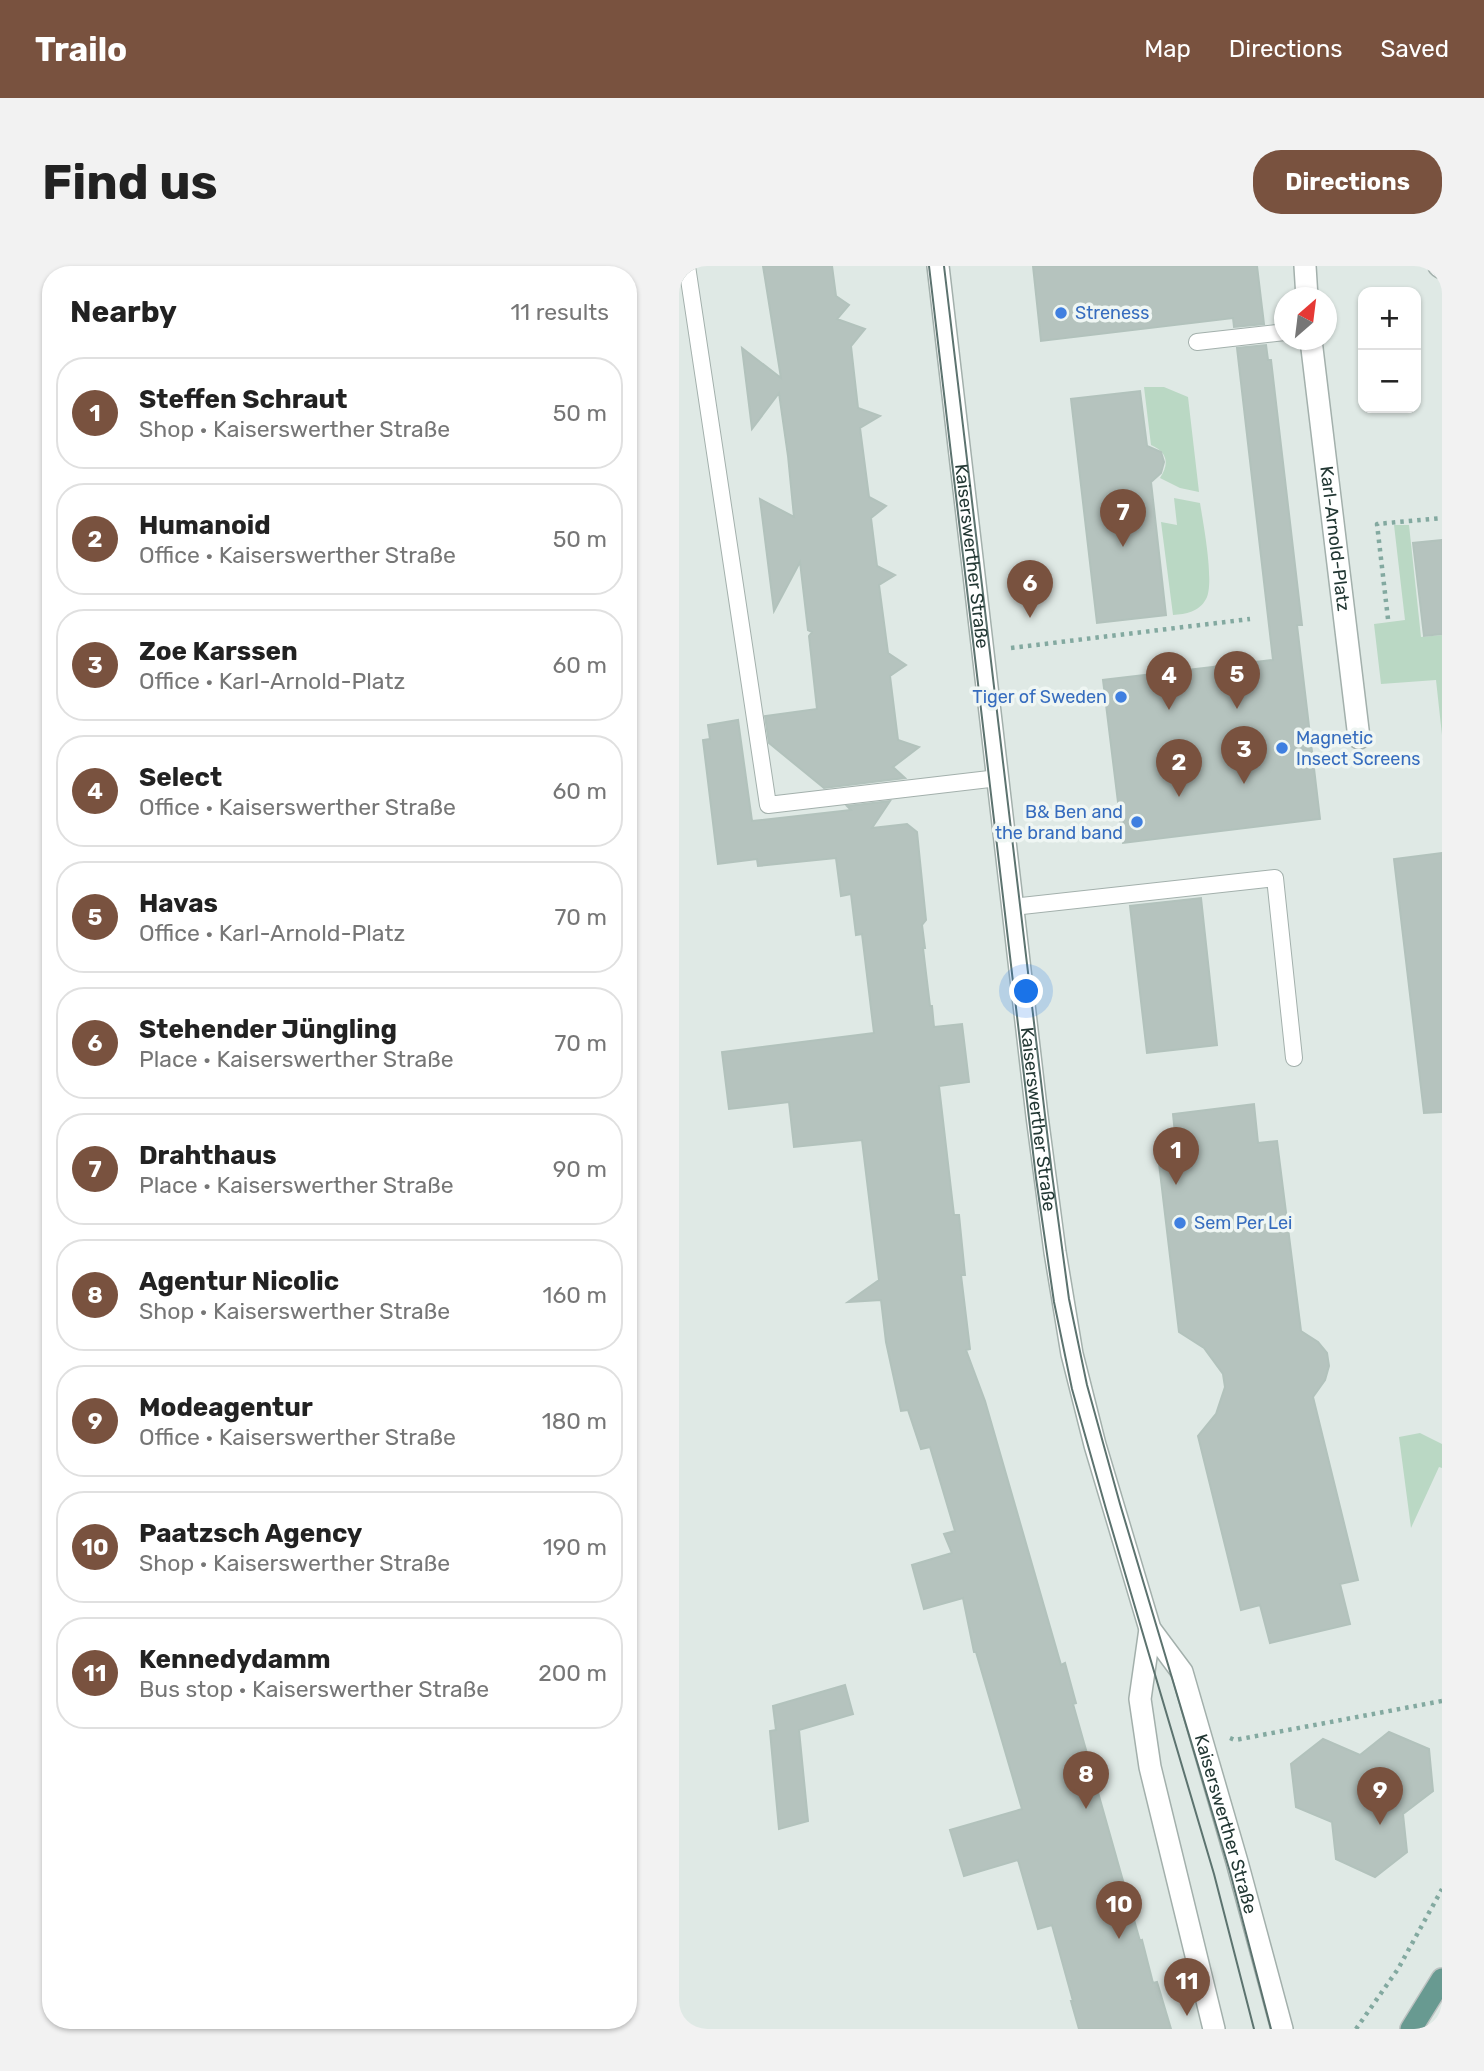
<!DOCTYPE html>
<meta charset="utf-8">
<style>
:root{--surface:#fff;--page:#f2f2f2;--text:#222;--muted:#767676;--line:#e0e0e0;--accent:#79523f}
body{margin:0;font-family:Rubik,sans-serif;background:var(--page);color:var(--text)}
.controls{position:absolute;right:21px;top:21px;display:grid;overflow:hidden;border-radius:14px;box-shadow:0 2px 5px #0004}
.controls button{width:63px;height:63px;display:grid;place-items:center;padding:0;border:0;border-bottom:2px solid var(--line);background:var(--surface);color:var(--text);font:35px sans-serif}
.compass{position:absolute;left:595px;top:21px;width:63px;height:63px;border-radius:50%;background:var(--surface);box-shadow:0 2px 5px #0004;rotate:28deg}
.you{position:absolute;left:348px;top:726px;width:24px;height:24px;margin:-18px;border:5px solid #fff;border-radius:50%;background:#1a73e8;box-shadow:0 0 0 10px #1a73e833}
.badge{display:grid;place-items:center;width:46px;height:46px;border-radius:50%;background:var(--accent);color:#fff;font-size:23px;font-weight:700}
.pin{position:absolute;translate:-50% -58px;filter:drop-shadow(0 2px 4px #0008)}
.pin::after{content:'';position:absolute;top:37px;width:24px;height:21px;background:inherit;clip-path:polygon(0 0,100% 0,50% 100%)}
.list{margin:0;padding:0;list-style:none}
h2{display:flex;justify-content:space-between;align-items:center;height:91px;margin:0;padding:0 28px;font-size:30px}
h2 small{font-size:23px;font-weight:400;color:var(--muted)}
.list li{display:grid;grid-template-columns:46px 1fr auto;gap:21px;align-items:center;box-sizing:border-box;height:112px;margin:0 14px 14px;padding:0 14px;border:2px solid var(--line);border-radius:28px}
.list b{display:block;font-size:26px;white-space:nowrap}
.list p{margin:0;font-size:23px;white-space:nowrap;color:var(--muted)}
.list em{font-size:23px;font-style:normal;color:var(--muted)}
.map{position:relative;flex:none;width:763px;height:1763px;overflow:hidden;border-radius:28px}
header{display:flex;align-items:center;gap:42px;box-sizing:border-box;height:98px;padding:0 35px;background:var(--accent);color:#fff}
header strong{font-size:33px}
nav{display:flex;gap:38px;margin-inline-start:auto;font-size:24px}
.intro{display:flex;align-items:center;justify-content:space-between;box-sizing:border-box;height:168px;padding:0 42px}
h1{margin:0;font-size:49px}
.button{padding:18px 32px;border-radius:28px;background:var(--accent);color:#fff;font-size:24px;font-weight:700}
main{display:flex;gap:42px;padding:0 42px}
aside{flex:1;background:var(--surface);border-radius:28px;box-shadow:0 2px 5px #0004}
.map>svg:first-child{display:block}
.green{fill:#bad8c4}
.building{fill:#b5c3be;stroke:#b2c2bc;stroke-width:2}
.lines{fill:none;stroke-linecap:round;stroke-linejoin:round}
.service-casing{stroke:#a3b0ac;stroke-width:18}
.minor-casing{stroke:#a3b0ac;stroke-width:24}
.tertiary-casing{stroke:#a3b0ac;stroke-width:24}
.primary-casing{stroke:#bdc3c2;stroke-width:24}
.path{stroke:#83a9a0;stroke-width:4.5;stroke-dasharray:3.5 5;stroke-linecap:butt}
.service{stroke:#fff;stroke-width:16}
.minor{stroke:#fff;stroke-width:21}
.tertiary{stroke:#fff;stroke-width:21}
.primary{stroke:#689a91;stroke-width:21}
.tram{stroke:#5c736f;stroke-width:2}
.shop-dot{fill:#3f7fe0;stroke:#eff6f3;stroke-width:2.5}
.labels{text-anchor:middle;stroke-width:7;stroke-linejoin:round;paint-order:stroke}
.shop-label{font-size:18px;fill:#366cbe;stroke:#eff6f3;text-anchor:start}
.street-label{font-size:18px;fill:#223733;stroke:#eff6f3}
</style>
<header>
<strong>Trailo</strong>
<nav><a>Map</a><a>Directions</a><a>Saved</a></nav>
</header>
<div class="intro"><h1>Find us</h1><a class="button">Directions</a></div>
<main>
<aside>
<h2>Nearby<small>11 results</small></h2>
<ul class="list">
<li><span class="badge">1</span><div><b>Steffen Schraut</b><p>Shop · Kaiserswerther Straße</p></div><em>50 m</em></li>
<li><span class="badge">2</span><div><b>Humanoid</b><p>Office · Kaiserswerther Straße</p></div><em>50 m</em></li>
<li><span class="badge">3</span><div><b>Zoe Karssen</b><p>Office · Karl-Arnold-Platz</p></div><em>60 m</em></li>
<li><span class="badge">4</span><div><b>Select</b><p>Office · Kaiserswerther Straße</p></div><em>60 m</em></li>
<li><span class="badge">5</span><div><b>Havas</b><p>Office · Karl-Arnold-Platz</p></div><em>70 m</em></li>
<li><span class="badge">6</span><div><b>Stehender Jüngling</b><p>Place · Kaiserswerther Straße</p></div><em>70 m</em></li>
<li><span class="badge">7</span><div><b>Drahthaus</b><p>Place · Kaiserswerther Straße</p></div><em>90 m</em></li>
<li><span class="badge">8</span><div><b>Agentur Nicolic</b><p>Shop · Kaiserswerther Straße</p></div><em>160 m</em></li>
<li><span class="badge">9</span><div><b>Modeagentur</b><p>Office · Kaiserswerther Straße</p></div><em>180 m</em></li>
<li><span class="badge">10</span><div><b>Paatzsch Agency</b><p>Shop · Kaiserswerther Straße</p></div><em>190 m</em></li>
<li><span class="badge">11</span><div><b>Kennedydamm</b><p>Bus stop · Kaiserswerther Straße</p></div><em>200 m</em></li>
</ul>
</aside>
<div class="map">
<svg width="763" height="1763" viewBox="0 0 763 1763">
<rect width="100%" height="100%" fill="#dfe9e5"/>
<!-- green -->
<path class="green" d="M465,121H485L509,131L520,226L501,222L481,212C491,197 488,186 472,179Z
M495,232L521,237C524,256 536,318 527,333C520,346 507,348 494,349L482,256L498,259Z
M715,259H730L742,371L763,369V469L757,414L702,418L695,358L726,354Z
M741,1167L763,1178V1202L760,1201L732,1262L720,1171Z"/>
<!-- building -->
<path class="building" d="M84,0H153L157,30L170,39L158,53L186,63L172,80L179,142L201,150L181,162L190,231L207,240L192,252L198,300L216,309L200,319L209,387L227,399L211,410L219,474L240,481L214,501L226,512L145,522L90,477L86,450L138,443L130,370L133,366L129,364L121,296L95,345L81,233L115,251L109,190L100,127L73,163L63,82L102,112Z
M354,0H578L585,58L555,61L554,52L362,75Z
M587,79L589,94H592L623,359H618L641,553L444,577L424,414L594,394L558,82Z
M461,125L468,180L482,186L485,196L482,207L472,216L487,349L418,357L392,133Z
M763,274V368L745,370L734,277Z
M59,454L73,555L172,544L168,540L211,535L193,562L228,558L238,566L247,654L243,659L246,682H244L251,740H253L255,761L283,758L290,816L260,820L275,949H280L286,1009H282L291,1083L287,1084L306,1135L382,1399L386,1397L397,1437L394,1438L461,1675L463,1674L474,1717L478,1716L492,1763H400L392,1735H394L373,1659L359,1663L339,1594L285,1610L271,1564L343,1543L297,1386H295L284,1332L245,1343L233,1299L273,1287L265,1268L276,1265L251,1181L242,1183L229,1144L222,1145L207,1076L202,1034L169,1036L200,1014L183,874L115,881L110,836L50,843L43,786L195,767L183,668L177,669L172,628L162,630L157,592L79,600L78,593L39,598L24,474L31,473L29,459Z
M763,587V846L745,847L715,593Z
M522,632L538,779L468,787L451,640Z
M575,838L579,877L598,875L622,1065L639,1076L648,1087L650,1100L646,1114L634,1131L679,1314L661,1318L671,1358L591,1377L581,1339L562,1344L519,1170L537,1148L546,1121L544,1108L525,1082L500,1066L479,889L498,887L494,848Z
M166,1419L174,1448L120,1464L129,1555L100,1563L91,1465L97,1464L94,1440Z
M710,1466L750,1483L754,1525L724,1548L728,1586L696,1611L657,1593L653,1556L617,1541L612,1498L644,1473L681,1489Z"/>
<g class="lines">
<!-- service casing -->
<g class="service-casing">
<path id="service" d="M8,0L89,539L319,512
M518,76L606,66
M334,641L596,612L615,792"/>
</g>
<!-- minor casing -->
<g class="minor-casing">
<g id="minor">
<path d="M626,0L628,32"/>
<path d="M760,0L763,2"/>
<path id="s1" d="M632,74L680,472"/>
</g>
</g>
<!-- tertiary casing -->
<g class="tertiary-casing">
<g id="tertiary">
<path id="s2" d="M259,0L358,850L376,986L393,1088L416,1179L471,1363L503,1406L558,1596L603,1763"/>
<path d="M471,1363L461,1433L471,1501L535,1763"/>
</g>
</g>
<!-- primary casing -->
<g class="primary-casing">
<path id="primary" d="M732,1763L763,1713"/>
</g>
<!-- path -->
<path class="path" d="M709,353L698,258L763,252
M332,382L571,353
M551,1472L556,1474L763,1435
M677,1763L719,1703L763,1623"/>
<!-- service -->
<use href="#service" class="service"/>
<!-- minor -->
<use href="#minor" class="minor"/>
<!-- tertiary -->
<use href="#tertiary" class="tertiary"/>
<!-- primary -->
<use href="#primary" class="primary"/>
<!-- tram -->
<path class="tram" d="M250,0L357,912L375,1036L393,1123L427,1243L535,1608L575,1763
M265,0L373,908L390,1033L408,1119L441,1238L551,1606L592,1763"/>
</g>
<!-- markers -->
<g class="shop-dot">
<circle cx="382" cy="47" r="7"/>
<circle cx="442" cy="431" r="7"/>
<circle cx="603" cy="482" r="7"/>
<circle cx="458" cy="556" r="7"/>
<circle cx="501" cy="957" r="7"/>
</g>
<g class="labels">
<!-- shop labels -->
<g class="shop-label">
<text x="396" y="53">Streness</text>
<text x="428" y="437" text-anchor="end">Tiger of Sweden</text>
<text x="617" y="478">Magnetic<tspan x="617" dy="21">Insect Screens</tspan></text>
<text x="444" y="552" text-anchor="end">B&amp; Ben and<tspan x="444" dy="21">the brand band</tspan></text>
<text x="515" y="963">Sem Per Lei</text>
</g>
<!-- street labels -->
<g class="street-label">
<text dy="6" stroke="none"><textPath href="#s1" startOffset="200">Karl-Arnold-Platz</textPath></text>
<text dy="6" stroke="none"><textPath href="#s2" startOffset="292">Kaiserswerther Straße</textPath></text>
<text dy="6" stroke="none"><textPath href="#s2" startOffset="859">Kaiserswerther Straße</textPath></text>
<text dy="6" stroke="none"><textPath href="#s2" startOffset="1594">Kaiserswerther Straße</textPath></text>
</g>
</g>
</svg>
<div class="controls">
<button>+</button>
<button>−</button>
</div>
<svg class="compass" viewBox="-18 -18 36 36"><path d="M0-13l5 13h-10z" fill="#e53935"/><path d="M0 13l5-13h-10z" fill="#767676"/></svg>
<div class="you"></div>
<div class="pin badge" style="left:497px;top:919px">1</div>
<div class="pin badge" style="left:500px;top:531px">2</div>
<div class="pin badge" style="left:565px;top:518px">3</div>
<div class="pin badge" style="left:490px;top:444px">4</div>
<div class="pin badge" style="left:558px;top:443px">5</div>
<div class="pin badge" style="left:351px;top:352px">6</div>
<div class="pin badge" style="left:444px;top:281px">7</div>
<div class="pin badge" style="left:407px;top:1543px">8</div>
<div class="pin badge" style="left:701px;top:1559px">9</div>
<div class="pin badge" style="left:440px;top:1673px">10</div>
<div class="pin badge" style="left:508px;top:1750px">11</div>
</div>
</main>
